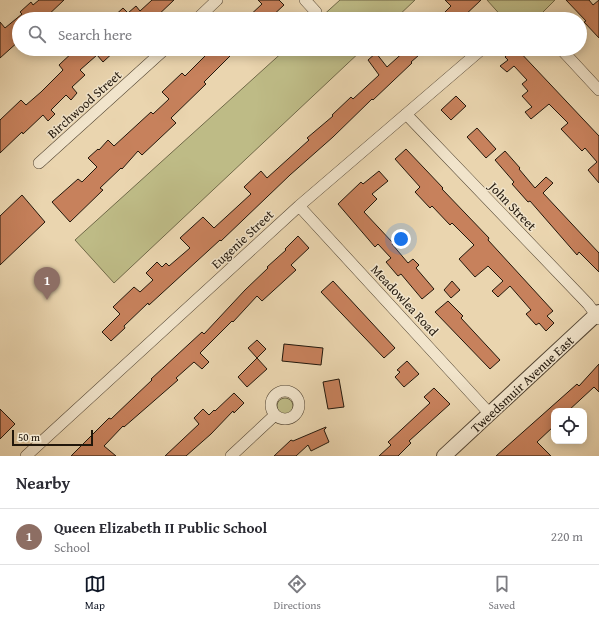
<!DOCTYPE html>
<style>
:root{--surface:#fff;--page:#f7f7f7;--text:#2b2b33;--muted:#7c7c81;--line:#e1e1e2;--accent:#111827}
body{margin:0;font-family:"Gentium Book Plus",serif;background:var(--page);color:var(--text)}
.controls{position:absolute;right:12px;bottom:12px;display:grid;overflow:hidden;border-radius:8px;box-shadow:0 2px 10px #0003}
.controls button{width:36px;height:36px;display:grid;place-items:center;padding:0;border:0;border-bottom:1px solid var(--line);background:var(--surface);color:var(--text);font:20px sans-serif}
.scale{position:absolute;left:12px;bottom:10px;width:81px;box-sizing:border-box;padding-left:4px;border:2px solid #22170b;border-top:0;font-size:11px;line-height:14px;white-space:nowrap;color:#22170b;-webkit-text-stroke:3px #f1e4cb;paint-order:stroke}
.you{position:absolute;left:401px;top:239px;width:14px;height:14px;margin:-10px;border:3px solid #fff;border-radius:50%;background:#1a73e8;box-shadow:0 0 0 6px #1a73e833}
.badge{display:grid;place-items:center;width:26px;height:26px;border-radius:50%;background:var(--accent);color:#fff;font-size:13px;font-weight:700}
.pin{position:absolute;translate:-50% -33px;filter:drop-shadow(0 1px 2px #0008)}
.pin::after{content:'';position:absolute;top:21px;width:14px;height:12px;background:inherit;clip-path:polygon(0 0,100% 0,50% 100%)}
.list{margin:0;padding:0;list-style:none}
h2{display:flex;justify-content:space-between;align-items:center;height:52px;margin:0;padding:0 16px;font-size:17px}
h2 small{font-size:13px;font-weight:400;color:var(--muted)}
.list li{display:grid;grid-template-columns:26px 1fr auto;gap:12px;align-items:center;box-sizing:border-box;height:56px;padding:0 16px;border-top:1px solid var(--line)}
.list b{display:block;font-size:15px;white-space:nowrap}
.list p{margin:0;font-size:13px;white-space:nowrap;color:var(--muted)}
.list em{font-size:13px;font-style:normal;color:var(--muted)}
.icon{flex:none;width:22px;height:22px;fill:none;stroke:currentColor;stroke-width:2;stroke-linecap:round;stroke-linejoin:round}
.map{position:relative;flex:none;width:599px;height:456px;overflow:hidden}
.search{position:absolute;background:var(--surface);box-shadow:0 2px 10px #0003;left:12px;right:12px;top:12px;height:44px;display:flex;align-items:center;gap:10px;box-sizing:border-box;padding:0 14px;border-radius:22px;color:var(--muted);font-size:15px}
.sheet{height:108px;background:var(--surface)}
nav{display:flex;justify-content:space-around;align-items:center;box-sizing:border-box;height:56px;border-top:1px solid var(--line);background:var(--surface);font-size:11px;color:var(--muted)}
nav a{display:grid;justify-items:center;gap:2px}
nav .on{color:var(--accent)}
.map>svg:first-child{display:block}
.green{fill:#bebb86;stroke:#706948}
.building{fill:#c7815c;stroke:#22170b}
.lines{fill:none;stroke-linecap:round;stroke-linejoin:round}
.minor-casing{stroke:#544634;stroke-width:12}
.tertiary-casing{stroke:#544634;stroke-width:16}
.minor{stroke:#f1e4cb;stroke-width:11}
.tertiary{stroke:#f1e4cb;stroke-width:14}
.labels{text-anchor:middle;stroke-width:3;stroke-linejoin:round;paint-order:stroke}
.street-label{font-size:13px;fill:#22170b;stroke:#f1e4cb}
</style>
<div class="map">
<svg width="599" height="456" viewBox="0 0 599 456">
<rect width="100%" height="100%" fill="#ead5af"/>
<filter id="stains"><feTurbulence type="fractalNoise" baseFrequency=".005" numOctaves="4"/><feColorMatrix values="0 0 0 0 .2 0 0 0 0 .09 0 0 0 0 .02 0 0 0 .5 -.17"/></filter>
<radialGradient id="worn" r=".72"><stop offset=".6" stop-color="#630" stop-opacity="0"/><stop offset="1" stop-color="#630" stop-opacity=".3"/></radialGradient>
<!-- green -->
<path class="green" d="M340,0H415L395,19H319Z
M487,0H555L536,19H504Z
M286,49H363L114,283L75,240Z
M277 406a8 8 0 1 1 16 0a8 8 0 1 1-16 0Z"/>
<!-- building -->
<path class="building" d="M39,0H64L44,19H19V41L0,58V22L5,28L22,14L20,12L31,2L33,5Z
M152,0H174L154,19H111L123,8L128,13L136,6L140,11Z
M258,0H279L284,5L269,19H246L262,4Z
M445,0H481L461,19H438L451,6Z
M566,0H589L593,5L599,0V38L584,22L586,21Z
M76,49H117L103,62L97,55L80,70L85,75L72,87L77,93L71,100L66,95L51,110L55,114L48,121L43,115L23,134L22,132L0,153V120L21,100L26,105L41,92L63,70L59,65Z
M212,49H237L204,82L206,84L171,118L176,123L142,155L138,151L122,169L121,168L100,188L103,190L70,222L52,202L78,179L82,182L97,167L88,158L98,149L99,150L108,140L114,146L151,112L153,114L169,99L162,92L182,73L185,76Z
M407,49H426L411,62L412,63L373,100L372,99L333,137L290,175L221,241L220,240L149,305L148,303L124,326L125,328L111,341L102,332L120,314L113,307L134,287L140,292L153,280L146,273L157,262L162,267L166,263L169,266L190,248L180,238L203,217L214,228L251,194L244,187L261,171L267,178L309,140L307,138L333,116L332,115L351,97L353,99L379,75L368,60L376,53L387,67Z
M513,49H517L599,136V183L588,170L597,162L585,148L582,151L561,129L568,123L549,104L531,119L525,112L532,107L522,96L528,91L522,84L527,80L514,66L507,72L500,66L508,60L505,57Z
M456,96L466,106L451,120L441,110Z
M477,128L496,149L486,158L467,137Z
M406,149L443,188L442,189L489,238L488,240L553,311L547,316L554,323L546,331L539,323L536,325L526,314L531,310L510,286L498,297L492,291L503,281L488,266L475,277L459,259L474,245L452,223L450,225L432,206L430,208L415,192L420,187L395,159Z
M505,151L520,168L519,169L535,188L546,177L553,183L543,193L599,253V272L579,252L577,255L530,201L528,202L512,184L514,182L495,160Z
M379,171L388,181L372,194L377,199L364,212L393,243L392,244L408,263L413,259L419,265L416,268L434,289L422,299L401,274L398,276L386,262L391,258L378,244L375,247L338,204L361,182L363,184Z
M22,195L45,222L0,265V216Z
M298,236L309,248L291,265L296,270L262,301L257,296L233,322L232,321L200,353L209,362L202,369L194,362L176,378L178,380L124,427L123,426L104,446L116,456H71L109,418L111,419L134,397L152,380L151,379L202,332L204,334L245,290L268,268L267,267L286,250L285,249Z
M333,281L395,348L384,358L321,292Z
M452,281L460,290L451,298L444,290Z
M448,301L463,316L461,318L500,360L490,369L435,312Z
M257,340L266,349L257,358L248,348Z
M284,344L323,348L321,365L282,361Z
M257,358L267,369L247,387L238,377Z
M407,361L419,374L404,387L395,377L400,372L397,370Z
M599,364V392L594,387L568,411H554V426L537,442L551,456H496L577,384L579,386Z
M339,379L344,407L328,409L323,382Z
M434,388L450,404L409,441L411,443L398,456H379L391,445L388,442L430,403L424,397Z
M234,393L244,403L234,413L233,411L211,434L186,456H165L199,424L194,418L203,409L209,415L214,410L215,411Z
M0,409L15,424L0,439Z
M326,427V428L324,430L329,442L311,451L308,445L296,456H274L291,440L293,441Z"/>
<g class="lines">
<!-- minor casing -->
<g class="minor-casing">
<path id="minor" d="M305,0L316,12
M197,19L217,0
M561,49L599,90
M406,114L588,304L599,319
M39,163L165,49
M299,206L490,414
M271 405a14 14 0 1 1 28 0a14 14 0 1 1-28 0Z
M26,456L299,206L482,49
M231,456L275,415"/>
</g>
<!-- tertiary casing -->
<g class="tertiary-casing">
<path id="tertiary" d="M444,456L599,312"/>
</g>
<!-- minor -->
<use href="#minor" class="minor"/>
<!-- tertiary -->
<use href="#tertiary" class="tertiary"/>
</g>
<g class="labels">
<!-- street labels -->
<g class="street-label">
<text transform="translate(84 104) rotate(-42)" y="5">Birchwood Street</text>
<text transform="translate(513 206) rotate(46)" y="5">John Street</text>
<text transform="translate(242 239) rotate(-43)" y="5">Eugenie Street</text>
<text transform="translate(405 300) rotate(47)" y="5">Meadowlea Road</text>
<text transform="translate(522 384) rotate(-43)" y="5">Tweedsmuir Avenue East</text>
</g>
</g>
<rect width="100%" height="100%" filter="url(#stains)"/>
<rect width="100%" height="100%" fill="url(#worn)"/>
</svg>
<div class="controls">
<button><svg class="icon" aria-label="locate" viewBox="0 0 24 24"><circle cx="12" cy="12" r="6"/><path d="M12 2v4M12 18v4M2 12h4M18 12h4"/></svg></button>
</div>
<div class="scale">50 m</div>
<div class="you"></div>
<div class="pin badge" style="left:47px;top:300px;background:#8d6e63">1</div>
<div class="search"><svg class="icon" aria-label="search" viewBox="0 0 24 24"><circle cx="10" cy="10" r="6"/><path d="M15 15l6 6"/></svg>Search here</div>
</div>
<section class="sheet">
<h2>Nearby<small></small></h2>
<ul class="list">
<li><span class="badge" style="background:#8d6e63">1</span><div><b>Queen Elizabeth II Public School</b><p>School</p></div><em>220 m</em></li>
</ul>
</section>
<nav>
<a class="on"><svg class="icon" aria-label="map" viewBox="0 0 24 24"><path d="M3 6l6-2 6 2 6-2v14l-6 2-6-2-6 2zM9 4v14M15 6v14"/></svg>Map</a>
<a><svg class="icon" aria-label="directions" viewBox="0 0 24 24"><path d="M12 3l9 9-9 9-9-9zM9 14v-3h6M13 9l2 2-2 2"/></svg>Directions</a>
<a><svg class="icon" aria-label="saved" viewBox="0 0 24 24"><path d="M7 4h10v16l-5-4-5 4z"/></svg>Saved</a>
</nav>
